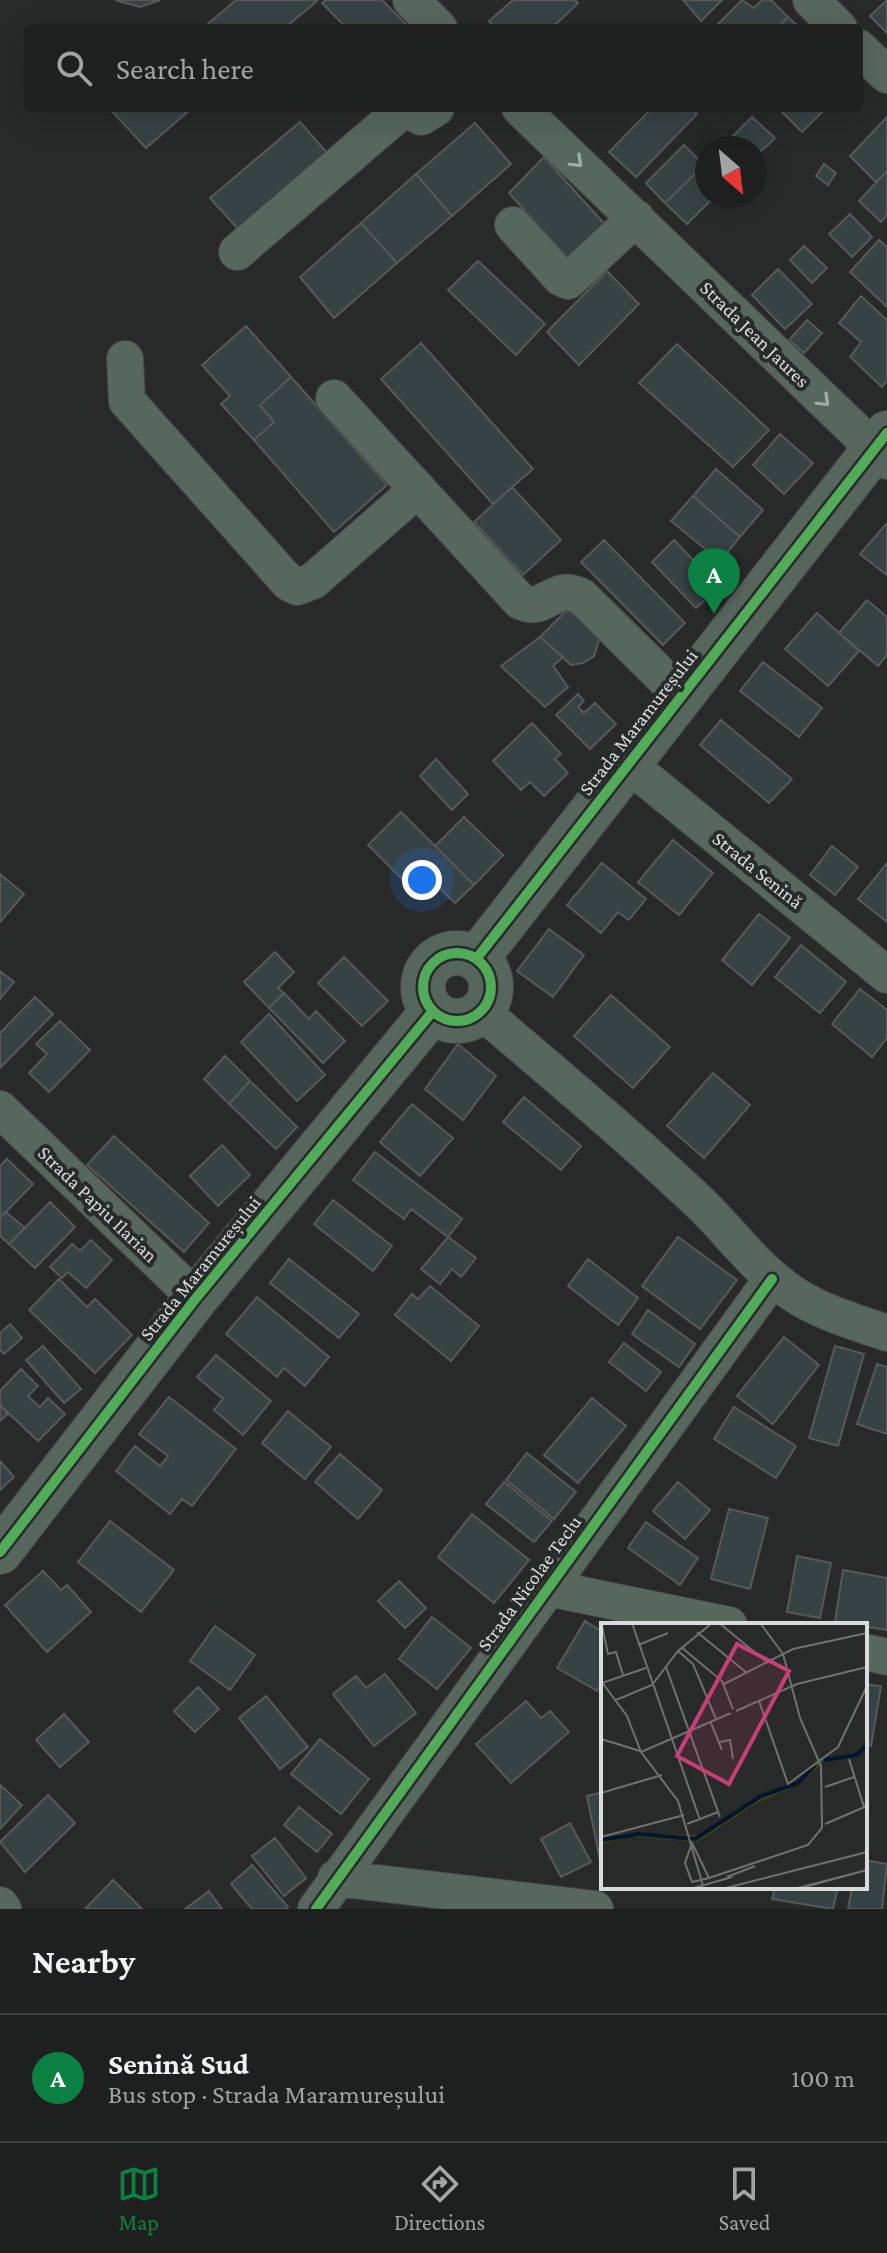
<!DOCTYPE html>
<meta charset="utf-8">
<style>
:root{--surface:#1e201f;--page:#2b2d2c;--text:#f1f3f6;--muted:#a1a3a4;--line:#3c3e3d;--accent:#0b8043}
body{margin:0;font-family:"Crimson Pro",serif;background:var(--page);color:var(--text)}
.compass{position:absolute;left:695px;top:136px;width:72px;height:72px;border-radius:50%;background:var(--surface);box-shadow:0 8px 32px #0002;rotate:152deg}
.you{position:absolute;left:422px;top:880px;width:28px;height:28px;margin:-20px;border:6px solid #fff;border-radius:50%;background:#1a73e8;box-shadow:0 0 0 12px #1a73e833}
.badge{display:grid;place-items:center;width:52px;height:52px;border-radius:50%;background:var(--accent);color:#fff;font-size:26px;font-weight:700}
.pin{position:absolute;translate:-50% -66px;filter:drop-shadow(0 2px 4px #0008)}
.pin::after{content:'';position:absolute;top:42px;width:28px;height:24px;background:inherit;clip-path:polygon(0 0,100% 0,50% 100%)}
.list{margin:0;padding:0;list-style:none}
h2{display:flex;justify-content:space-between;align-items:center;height:104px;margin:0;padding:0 32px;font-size:34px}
h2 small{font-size:26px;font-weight:400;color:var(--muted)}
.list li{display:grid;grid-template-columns:52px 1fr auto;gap:24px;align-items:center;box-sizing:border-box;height:128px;padding:0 32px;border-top:2px solid var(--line)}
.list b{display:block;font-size:30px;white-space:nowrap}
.list p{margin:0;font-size:26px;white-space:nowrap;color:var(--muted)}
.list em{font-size:26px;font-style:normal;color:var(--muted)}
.icon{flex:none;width:44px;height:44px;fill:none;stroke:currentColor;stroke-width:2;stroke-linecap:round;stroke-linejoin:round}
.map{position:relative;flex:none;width:887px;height:1909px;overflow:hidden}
.search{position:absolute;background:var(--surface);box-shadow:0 8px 32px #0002;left:24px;right:24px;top:24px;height:88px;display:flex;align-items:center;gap:20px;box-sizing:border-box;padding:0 28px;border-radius:8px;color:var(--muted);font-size:30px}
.sheet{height:232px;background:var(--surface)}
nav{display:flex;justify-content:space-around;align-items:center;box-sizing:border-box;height:112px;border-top:2px solid var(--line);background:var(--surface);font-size:22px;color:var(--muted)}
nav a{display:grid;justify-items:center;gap:4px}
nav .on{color:var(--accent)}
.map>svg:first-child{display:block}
.building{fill:#374245;stroke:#575959;stroke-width:2}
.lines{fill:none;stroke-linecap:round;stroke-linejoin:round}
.minor-casing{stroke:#444646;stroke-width:38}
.major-casing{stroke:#444646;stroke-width:46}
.minor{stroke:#57675e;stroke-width:36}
.major{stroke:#56665d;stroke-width:44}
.cycleway-casing{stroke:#272b2a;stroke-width:15}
.cycleway{stroke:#51ab58;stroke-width:10}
.oneway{stroke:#a5adaa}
.labels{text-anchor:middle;stroke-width:8;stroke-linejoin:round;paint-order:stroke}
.street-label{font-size:20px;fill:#d9dcdc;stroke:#272b2a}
.inset-river{fill:none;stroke:#05152f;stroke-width:4}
.inset-road{fill:none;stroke:#6f7171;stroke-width:2}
.view{fill:#c73f75;fill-opacity:0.15;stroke:#c73f75;stroke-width:4}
.inset-edge{fill:none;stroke:#d9dcdc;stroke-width:4}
</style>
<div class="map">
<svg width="887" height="1909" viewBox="0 0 887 1909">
<rect width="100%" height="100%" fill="#282a29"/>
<!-- building -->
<path class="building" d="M115,0H160L140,7Z
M236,0H318L285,28H203Z
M326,0H382L410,28H347L322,3Z
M513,0H575L578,3L552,28H496L489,21Z
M683,0H722L701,21Z
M742,0L754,8L762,0H771L788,17L777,28H720L717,25Z
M887,0V33L870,16Z
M788,17L800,28H777Z
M109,108H192L146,148Z
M652,108H691L697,114L636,177L609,152Z
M778,108H826L802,132Z
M752,117L775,138L755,157V148H721Z
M887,117V171L876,182L850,156Z
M300,122L328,154L239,230L210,198Z
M475,123L511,164L452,216L416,174Z
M684,145L704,165L665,203L646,183Z
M544,157L610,230L574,265L509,193Z
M707,162V196H715L687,224L665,203Z
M824,164L836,173L828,185L816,176Z
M887,171V215L881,222L859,201Z
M416,174L452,216L397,263L361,223Z
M850,214L872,237L852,257L829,234Z
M361,223L397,263L334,318L300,277Z
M879,240L887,247V307L850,272Z
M804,246L827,268L812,283L790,260Z
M478,261L545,324L516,355L448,290Z
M778,269L812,304L785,329L752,295Z
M607,271L639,304L579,365L547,332Z
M861,296L887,320V381L882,387L850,357L861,342L839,323Z
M807,320L822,333L804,353L789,340Z
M246,326L291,377L260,405L274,422L254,440L221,404L230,396L202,365Z
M421,343L533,469L493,504L381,379Z
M677,344L769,430L733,467L639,383Z
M291,377L387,485L334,532L254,440L274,422L260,405Z
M780,434L813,463L784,494L753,465Z
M716,469L763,510L740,537L693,496Z
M512,487L561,540L523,575L474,522Z
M693,496L740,537L720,561L671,521Z
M887,523V575L860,554Z
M604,540L685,623L663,645L581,562Z
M674,540L719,587L696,608L652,562Z
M867,600L887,617V655L878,666L839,633Z
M569,608L600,637L594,656L583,663L571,665L540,637Z
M817,613L859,651L828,686L785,649Z
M540,637L563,657L553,666L568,687L545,707L501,666Z
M763,662L822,708L799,737L740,691Z
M578,694L584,701L578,707L584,713L595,703L616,724L590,749L556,715Z
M721,720L792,779L769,803L700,745Z
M532,723L561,754L555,759L568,773L544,796L530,782L521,790L493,761Z
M436,759L468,794L452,810L420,776Z
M401,812L474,885L455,903L434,883L420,897L368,845Z
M464,817L503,855L474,885L435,846Z
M673,840L713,873L679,915L638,882Z
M832,846L858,867L835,895L810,875Z
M602,863L646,899L629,920L618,912L601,933L567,905Z
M887,863V922L858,899Z
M0,874L24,894L0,922Z
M759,914L790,938L752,985L722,960Z
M549,929L584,955L553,997L517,971Z
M801,945L846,982L820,1013L775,977Z
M275,952L294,972L278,988L284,993L269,1008L244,982Z
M344,957L388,1001L362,1026L318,983Z
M0,971L14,982L0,999Z
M860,989L887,1010V1038L872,1057L832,1024Z
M284,993L309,1019L316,1011L345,1041L323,1063L269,1008Z
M611,995L670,1047L633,1088L574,1036Z
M35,997L53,1014L0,1068V1033Z
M269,1014L325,1075L297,1101L241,1042Z
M60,1021L90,1050L49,1092L29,1073L47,1054L36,1044Z
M458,1044L496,1076L463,1120L425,1089Z
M225,1056L250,1081L229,1104L204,1079Z
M713,1073L750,1105L704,1158L667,1126Z
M250,1081L297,1127L276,1149L229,1104Z
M524,1097L581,1146L561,1170L503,1122Z
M412,1104L453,1138L420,1176L380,1142Z
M114,1136L209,1223L184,1252L87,1165Z
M222,1145L250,1175L218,1206L190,1176Z
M375,1152L462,1219L448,1237L411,1209L404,1219L353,1180Z
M7,1159L33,1184L0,1218V1166Z
M333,1200L392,1246L373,1271L314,1224Z
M50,1202L75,1227L35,1268L9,1244Z
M6,1212L25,1228L9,1244L0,1236V1218Z
M448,1237L476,1258L461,1277L452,1269L440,1284L421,1269Z
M678,1237L737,1280L700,1329L642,1286Z
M91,1240L112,1260L86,1288L68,1272L62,1278L50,1267L72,1244L80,1251Z
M289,1259L359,1314L339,1338L270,1283Z
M588,1259L638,1298L618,1325L568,1286Z
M59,1279L87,1307L95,1299L132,1335L95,1373L29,1310Z
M430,1286L479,1326L451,1361L395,1315L412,1294L418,1299Z
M257,1297L329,1357L305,1386L284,1368L277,1377L226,1334Z
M648,1310L695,1344L679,1367L632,1334Z
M10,1324L22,1338L4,1354L0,1350V1333Z
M784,1337L819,1365L773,1424L737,1396Z
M624,1343L661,1372L646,1391L609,1362Z
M43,1346L81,1389L64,1403L26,1360Z
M835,1346L864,1354L838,1446L809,1438Z
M216,1355L271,1401L243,1435L214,1410L223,1399L197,1377Z
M877,1364L887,1367V1434L857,1424Z
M21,1369L38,1386L28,1396L40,1407L48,1398L65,1414L38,1441L0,1405V1391Z
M169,1397L236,1449L192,1506L182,1499L170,1514L116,1471L135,1446L160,1466L168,1456L139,1434Z
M592,1398L626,1426L578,1483L544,1455Z
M0,1405L8,1414L0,1421Z
M734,1407L796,1446L776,1478L714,1439Z
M288,1411L331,1447L305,1479L262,1443Z
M527,1453L576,1492L554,1519L506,1480Z
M340,1454L382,1490L358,1519L315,1482Z
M0,1461L14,1477L0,1490Z
M504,1482L552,1521L534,1542L486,1504Z
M678,1482L710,1510L685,1539L653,1511Z
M729,1509L768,1518L750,1589L711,1579Z
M472,1514L529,1560L494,1603L438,1557Z
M110,1521L174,1570L141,1612L78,1562Z
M646,1522L698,1558L680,1585L628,1548Z
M797,1556L831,1563L820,1618L787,1612Z
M843,1570L887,1578V1630L835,1622Z
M43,1571L61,1590L67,1585L91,1612L47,1652L5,1605Z
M399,1581L426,1608L405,1628L378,1601Z
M432,1617L471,1648L437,1689L399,1659Z
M585,1621L603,1632V1681L597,1691L557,1668Z
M215,1626L255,1655L230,1690L190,1661Z
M385,1674L416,1713L374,1746L333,1694L356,1676L366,1688Z
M865,1684L881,1686L871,1746L865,1745Z
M198,1687L219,1709L195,1732L174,1711Z
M266,1696L308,1747L280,1769L239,1718Z
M526,1701L541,1718L550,1711L569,1732L511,1783L476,1744Z
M64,1714L89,1742L60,1767L36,1740Z
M320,1739L369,1779L341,1814L291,1774Z
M0,1785L22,1805L0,1829Z
M603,1792V1865H601L587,1796Z
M48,1795L75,1823L25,1872L0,1842Z
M299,1807L332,1834L317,1852L284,1825Z
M570,1823L591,1862L561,1877L541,1839Z
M275,1838L306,1878L284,1896L252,1856Z
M865,1860L887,1864L882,1909H848L852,1887H865Z
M252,1865L288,1907L286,1909H252L231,1884Z
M113,1880L142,1909H85Z
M775,1887H838L833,1909L772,1899Z
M209,1891L222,1909H185Z"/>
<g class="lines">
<!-- minor casing -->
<g class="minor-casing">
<path id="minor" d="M411,0L439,28
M811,0L839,28
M859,48L887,75
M520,108L887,461
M513,225L561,278L568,281L636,218
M237,252L399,113L409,109L421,117L436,108
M125,359L127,401L289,583L297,587L313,581L418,489
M334,398L520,601C546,615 552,581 582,597L682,696
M628,764L887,975
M481,1011C555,1074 630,1137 701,1204C731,1233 756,1269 792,1293C820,1312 855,1322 887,1333
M0,1109L196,1298
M548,1588L729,1625
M865,1652L887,1657
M336,1878L595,1909
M0,1905L3,1909
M316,1909L772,1279"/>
</g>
<!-- major casing -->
<g class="major-casing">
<path id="major" d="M423 987a34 34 0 1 1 68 0a34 34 0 1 1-68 0Z
M477,958L887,433
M0,1552L196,1298L433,1011"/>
</g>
<!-- minor -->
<use href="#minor" class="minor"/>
<!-- major -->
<use href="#major" class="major"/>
<!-- cycleway casing -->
<g class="cycleway-casing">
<path id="cycleway" d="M423 987a34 34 0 1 1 68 0a34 34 0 1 1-68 0Z
M477,958L887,433
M0,1552L196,1298L433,1011
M316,1909L772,1279"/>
</g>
<!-- cycleway -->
<use href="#cycleway" class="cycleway"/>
</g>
<!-- one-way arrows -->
<defs><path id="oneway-chevron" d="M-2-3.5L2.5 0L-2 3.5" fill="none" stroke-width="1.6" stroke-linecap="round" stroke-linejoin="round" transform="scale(2)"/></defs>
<g class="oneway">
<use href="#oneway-chevron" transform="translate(577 162) rotate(44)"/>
<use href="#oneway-chevron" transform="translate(824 401) rotate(44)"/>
</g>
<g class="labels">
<!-- street labels -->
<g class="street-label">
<text transform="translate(755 334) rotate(44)" y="7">Strada Jean Jaures</text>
<text transform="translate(638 722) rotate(-52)" y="7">Strada Maramureșului</text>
<text transform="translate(758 870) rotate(39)" y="7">Strada Senină</text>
<text transform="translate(98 1204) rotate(44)" y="7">Strada Papiu Ilarian</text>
<text transform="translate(200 1268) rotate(-51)" y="7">Strada Maramureșului</text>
<text transform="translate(529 1583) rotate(-54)" y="7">Strada Nicolae Teclu</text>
</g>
</g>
<!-- overview -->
<g transform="translate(601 1623)">
<rect width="266" height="266" fill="#282a29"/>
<path d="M221,134L222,140L198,161L151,183L97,219L30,214L0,221V215L21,210L99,212L158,172L198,157Z" fill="#354311"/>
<path class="inset-river" d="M223,137L256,132L266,121M0,217L37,211L94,216L160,173L197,160L214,142"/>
<path class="inset-road" d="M31,0L99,197M118,0L167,40M1,3L7,31L15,29L22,52M96,9L146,50M37,22L67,10M80,24L121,58L132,86M77,28L92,41L115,96M65,44L119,194M0,58L26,93L40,129M1,60L45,45M123,61L192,26L266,10M15,77L51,62L77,28L111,0M158,78L187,161L237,124L266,63M135,88L196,61L266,44M110,100L121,127M0,116L39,128M119,119L129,117L132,136M248,136L263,184M224,164L253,154M0,170L61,152M86,201L117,189M224,201L266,183M0,214L83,192M91,220L108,255L91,259L84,240ZM126,254L154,243M108,255L207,222L221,205L220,143L199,95L182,31L159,0M45,265L69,266M89,266L131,254M103,266L77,178L40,129L130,90M121,266L266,229M193,266L266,247M196,266L266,247"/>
<path class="view" d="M136,21L188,48L128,161L76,133Z"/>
<rect width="266" height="266" class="inset-edge"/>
</g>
</svg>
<svg class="compass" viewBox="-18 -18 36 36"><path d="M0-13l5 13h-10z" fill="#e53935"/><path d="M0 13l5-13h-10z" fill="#a1a3a4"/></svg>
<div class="you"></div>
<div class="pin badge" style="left:714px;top:614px">A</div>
<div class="search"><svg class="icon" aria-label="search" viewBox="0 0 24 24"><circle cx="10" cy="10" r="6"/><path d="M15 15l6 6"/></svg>Search here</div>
</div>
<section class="sheet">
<h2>Nearby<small></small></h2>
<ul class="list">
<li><span class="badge">A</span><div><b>Senină Sud</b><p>Bus stop · Strada Maramureșului</p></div><em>100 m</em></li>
</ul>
</section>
<nav>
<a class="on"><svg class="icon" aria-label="map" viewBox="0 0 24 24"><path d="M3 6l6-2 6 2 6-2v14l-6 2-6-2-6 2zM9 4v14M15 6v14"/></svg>Map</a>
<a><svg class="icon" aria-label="directions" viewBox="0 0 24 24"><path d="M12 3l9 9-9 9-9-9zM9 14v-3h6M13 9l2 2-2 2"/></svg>Directions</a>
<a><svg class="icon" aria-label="saved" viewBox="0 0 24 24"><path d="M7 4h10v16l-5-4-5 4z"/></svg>Saved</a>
</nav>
